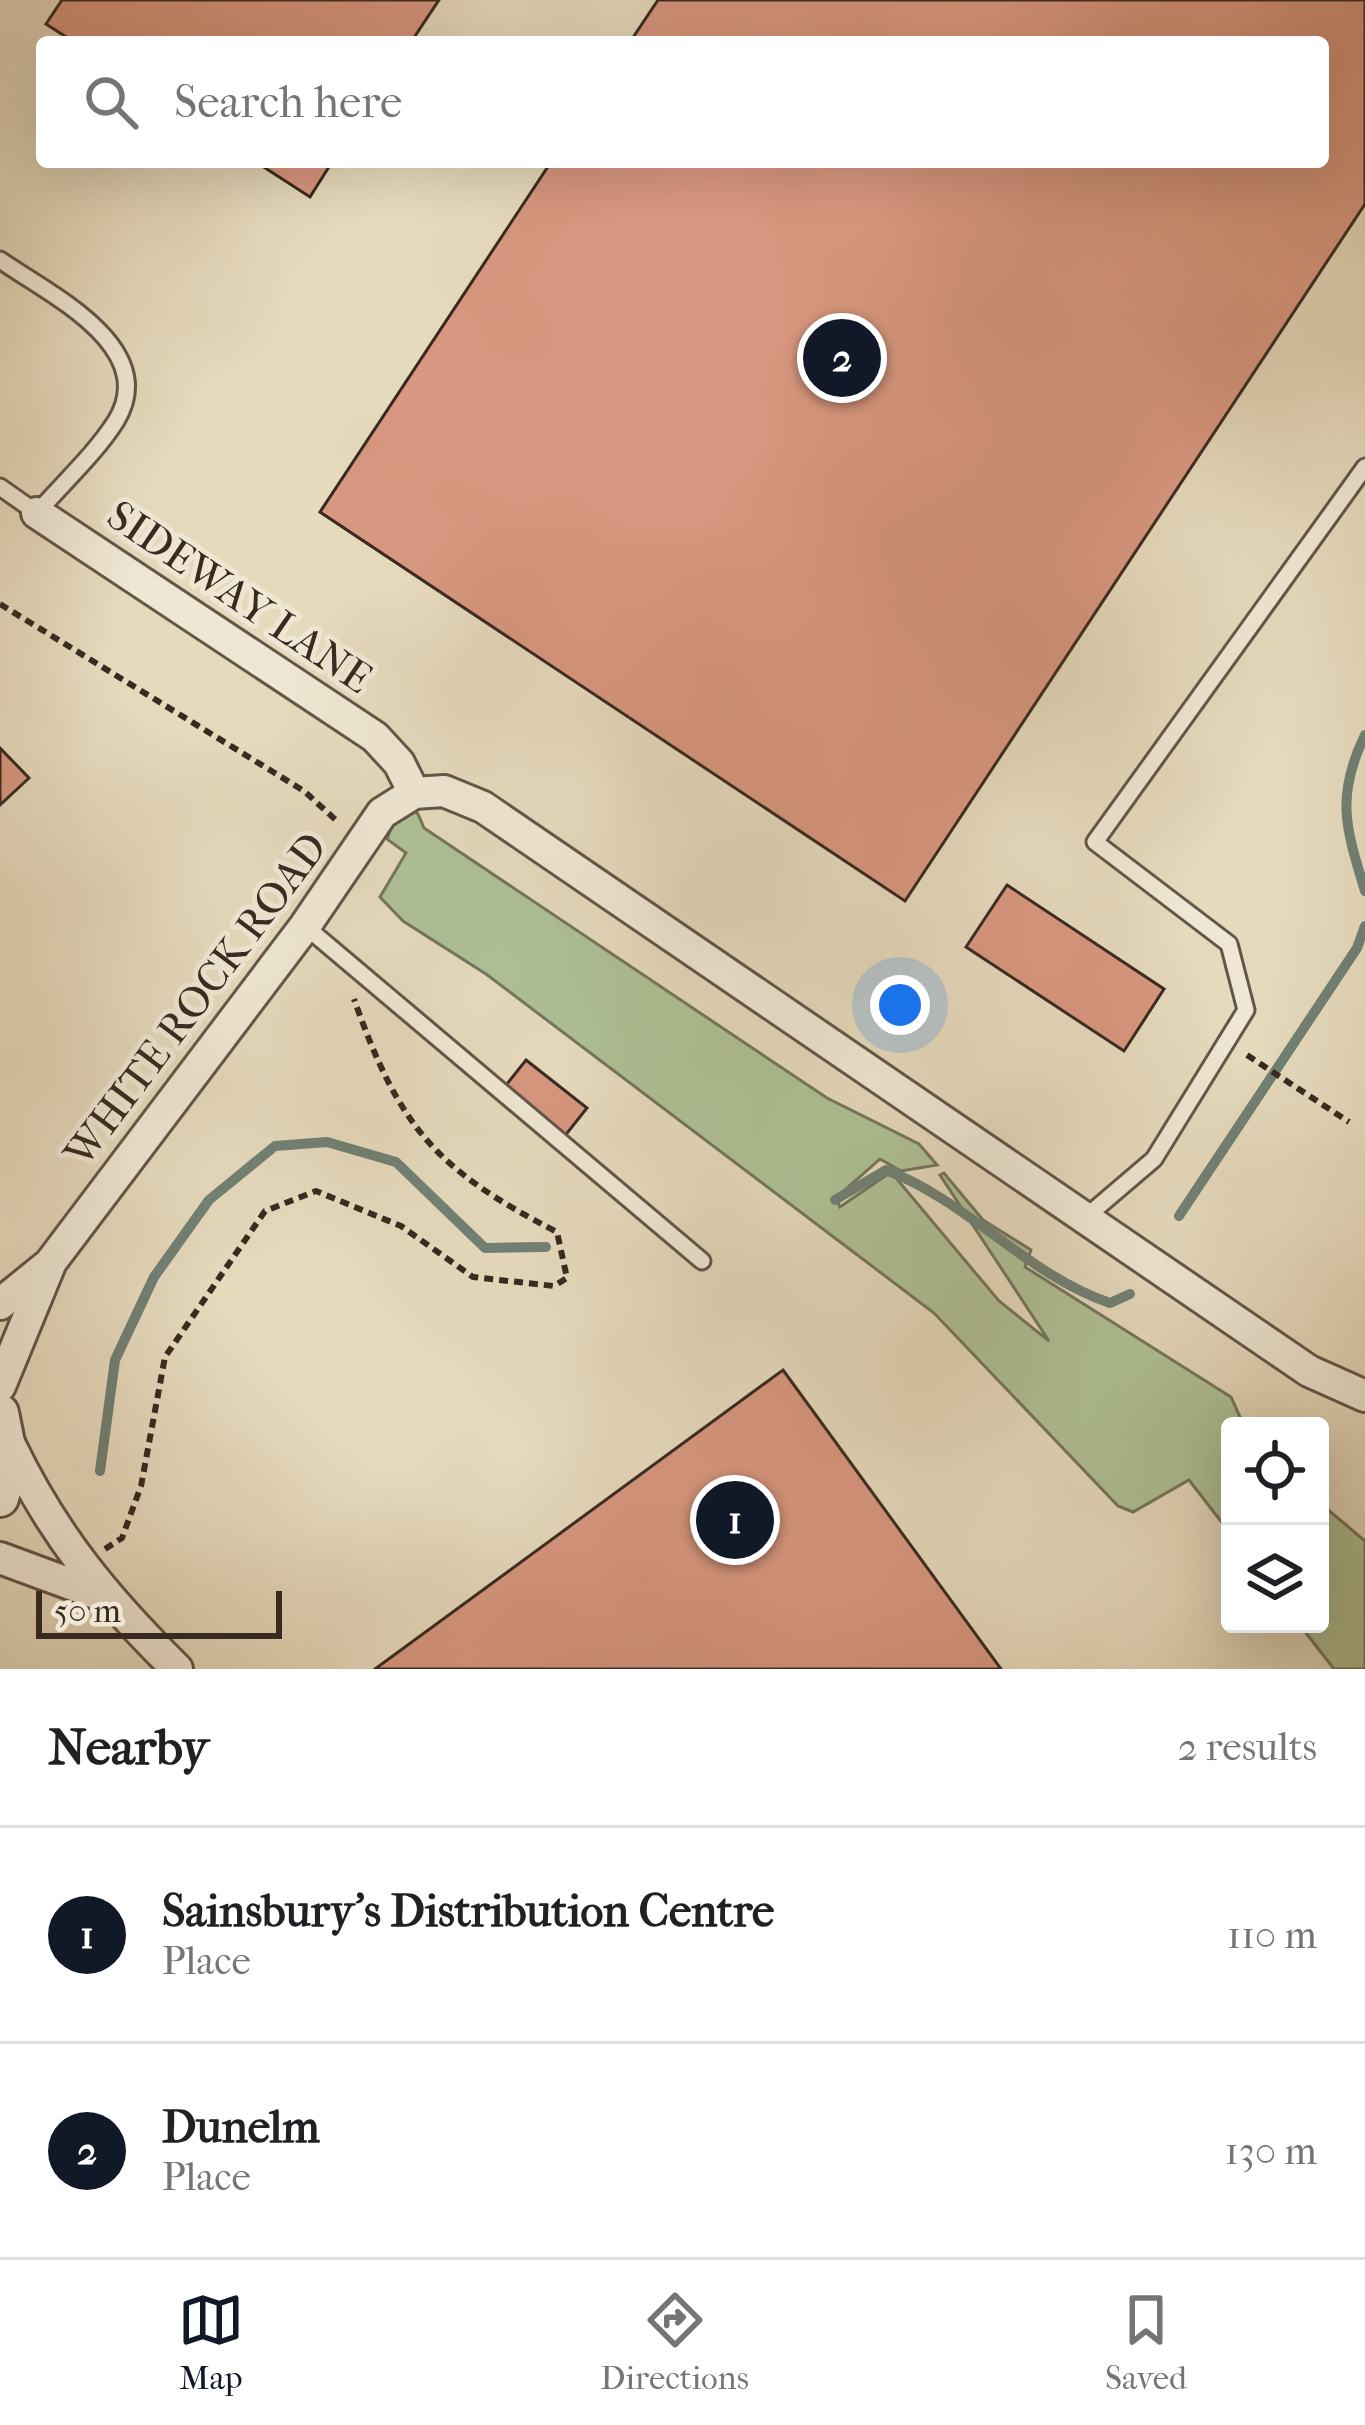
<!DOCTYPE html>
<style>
:root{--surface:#fff;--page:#f2f2f2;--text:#202124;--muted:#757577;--line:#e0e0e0;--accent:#111827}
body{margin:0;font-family:"IM FELL French Canon",serif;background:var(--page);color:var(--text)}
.controls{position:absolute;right:36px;bottom:36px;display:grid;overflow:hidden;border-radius:12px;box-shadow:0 12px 48px #0002}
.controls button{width:108px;height:108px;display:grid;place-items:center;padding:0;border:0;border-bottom:3px solid var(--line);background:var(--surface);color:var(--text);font:60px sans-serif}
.scale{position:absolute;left:36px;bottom:30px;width:246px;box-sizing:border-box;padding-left:12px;border:6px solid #382a21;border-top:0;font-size:33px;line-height:42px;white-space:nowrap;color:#382a21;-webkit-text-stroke:9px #efe7d4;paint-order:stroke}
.you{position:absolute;left:900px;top:1005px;width:42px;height:42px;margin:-30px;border:9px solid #fff;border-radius:50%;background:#1a73e8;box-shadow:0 0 0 18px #1a73e833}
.badge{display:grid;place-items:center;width:78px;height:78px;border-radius:50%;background:var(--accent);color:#fff;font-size:39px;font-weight:700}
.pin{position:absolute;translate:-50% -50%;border:6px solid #fff;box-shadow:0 3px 12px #0006}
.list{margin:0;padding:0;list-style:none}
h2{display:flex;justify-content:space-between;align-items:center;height:156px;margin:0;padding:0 48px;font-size:51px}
h2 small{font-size:39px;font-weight:400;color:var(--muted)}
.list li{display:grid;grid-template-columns:78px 1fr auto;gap:36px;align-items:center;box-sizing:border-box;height:216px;padding:0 48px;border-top:3px solid var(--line)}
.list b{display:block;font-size:45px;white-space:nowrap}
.list p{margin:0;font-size:39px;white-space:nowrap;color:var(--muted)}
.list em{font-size:39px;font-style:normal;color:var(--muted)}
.icon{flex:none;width:66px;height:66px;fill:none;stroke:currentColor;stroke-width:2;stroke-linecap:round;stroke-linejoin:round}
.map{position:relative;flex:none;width:1365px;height:1669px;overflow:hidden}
.search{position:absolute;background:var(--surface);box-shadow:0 12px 48px #0002;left:36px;right:36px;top:36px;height:132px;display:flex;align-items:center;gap:30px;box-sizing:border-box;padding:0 42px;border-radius:12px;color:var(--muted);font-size:45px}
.sheet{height:588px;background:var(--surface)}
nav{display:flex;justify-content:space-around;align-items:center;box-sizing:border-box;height:168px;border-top:3px solid var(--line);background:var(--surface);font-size:33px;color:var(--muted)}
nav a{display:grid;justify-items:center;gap:6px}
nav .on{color:var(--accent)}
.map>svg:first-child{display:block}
.green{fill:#afc196;stroke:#74765c;stroke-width:3}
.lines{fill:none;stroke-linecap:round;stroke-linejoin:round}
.stream{stroke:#718175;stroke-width:10}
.building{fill:#d89780;stroke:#382a21;stroke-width:3}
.service-casing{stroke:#645648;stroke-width:21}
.minor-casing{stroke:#645648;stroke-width:36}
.tertiary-casing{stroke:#645648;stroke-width:42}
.path{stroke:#382a21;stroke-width:6;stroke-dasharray:9 6;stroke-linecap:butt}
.service{stroke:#efe7d4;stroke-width:15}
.minor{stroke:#efe7d4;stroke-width:30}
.tertiary{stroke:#efe7d4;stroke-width:36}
.labels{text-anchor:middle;stroke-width:10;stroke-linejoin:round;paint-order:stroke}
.street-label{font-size:42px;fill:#382a21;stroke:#efe7d4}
</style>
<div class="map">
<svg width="1365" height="1669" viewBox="0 0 1365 1669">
<rect width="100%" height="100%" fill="#e6dabd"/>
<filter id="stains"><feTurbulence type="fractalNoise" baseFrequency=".00167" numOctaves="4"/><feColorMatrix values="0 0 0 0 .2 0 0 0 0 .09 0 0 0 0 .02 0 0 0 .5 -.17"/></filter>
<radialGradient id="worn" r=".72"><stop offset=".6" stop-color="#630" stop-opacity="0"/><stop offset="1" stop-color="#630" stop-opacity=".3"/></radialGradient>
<!-- green -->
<path class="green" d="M401,801L418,814L424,828L827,1098L919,1144L937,1165L901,1171L880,1159L836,1198L840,1207L891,1172L999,1301L1049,1341L940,1175L944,1173L983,1220L1031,1250L1025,1267L1231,1397L1244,1426H1230V1533L1189,1480L1133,1512L1118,1506L934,1313L486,974L403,921L380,897L406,853L387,839Z
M1320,1503L1365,1541V1669H1334L1299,1624H1320Z"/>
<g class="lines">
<!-- stream -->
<path class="stream" d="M1365,735C1335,797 1346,828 1365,891
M835,1200L886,1170C968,1201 1027,1275 1110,1303L1130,1294
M1179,1216L1357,948L1365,926
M100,1471L115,1360L154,1277L209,1200L275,1146L327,1142L396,1162L485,1248L546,1247"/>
</g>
<!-- building -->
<path class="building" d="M62,0H439L411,42H74L46,24Z
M658,0H1365V204L905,901L320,512L551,162H1323V42H630Z
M256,162H332L310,197Z
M0,748L29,778L0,805Z
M1007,885L1164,989L1124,1051L966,947Z
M526,1060L587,1108L564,1137L503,1089Z
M783,1370L1001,1669H375Z"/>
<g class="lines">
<!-- service casing -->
<g class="service-casing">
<path id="service" d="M0,260C49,294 161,347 116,421C95,454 63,483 37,513L0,487
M305,926L702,1261
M1086,1217L1154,1159L1246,1010L1229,944L1095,842L1365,467"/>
</g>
<!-- minor casing -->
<g class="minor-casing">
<path id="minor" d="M37,513L375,737L399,763L414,793
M0,1304L47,1266
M0,1386L51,1262L305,926L382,813L414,793L444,791L483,807L1309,1371L1365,1396
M9,1443C53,1535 105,1598 177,1669
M0,1558L103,1596"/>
</g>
<!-- tertiary casing -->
<g class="tertiary-casing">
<path id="tertiary" d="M0,1413L10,1463L0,1498"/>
</g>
<!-- path -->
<path class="path" d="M0,604L304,791L339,823
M1247,1055L1349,1122
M105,1549L122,1538L141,1486L165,1357L265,1211L316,1191L401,1226L473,1277L554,1286L567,1278L557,1232C436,1170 399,1127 354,999"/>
<!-- service -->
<use href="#service" class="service"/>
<!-- minor -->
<use href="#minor" class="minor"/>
<!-- tertiary -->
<use href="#tertiary" class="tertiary"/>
</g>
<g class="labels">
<!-- street labels -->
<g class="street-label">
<text transform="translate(240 596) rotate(34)" y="15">SIDEWAY LANE</text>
<text transform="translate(195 999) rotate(-53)" y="15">WHITE ROCK ROAD</text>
</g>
</g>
<rect width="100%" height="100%" filter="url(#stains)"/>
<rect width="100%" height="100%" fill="url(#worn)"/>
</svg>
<div class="controls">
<button><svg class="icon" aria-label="locate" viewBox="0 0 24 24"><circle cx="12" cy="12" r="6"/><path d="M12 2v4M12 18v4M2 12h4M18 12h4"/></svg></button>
<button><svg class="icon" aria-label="layers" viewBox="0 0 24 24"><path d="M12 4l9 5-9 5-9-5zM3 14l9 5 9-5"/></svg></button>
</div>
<div class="scale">50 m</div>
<div class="you"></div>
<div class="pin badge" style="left:735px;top:1520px">1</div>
<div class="pin badge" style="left:842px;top:358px">2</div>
<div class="search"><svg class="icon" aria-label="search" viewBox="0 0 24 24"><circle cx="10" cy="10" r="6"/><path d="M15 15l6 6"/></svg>Search here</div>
</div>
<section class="sheet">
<h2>Nearby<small>2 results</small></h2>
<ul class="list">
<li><span class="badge">1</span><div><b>Sainsbury's Distribution Centre</b><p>Place</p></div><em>110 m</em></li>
<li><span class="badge">2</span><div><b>Dunelm</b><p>Place</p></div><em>130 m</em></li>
</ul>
</section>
<nav>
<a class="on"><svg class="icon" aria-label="map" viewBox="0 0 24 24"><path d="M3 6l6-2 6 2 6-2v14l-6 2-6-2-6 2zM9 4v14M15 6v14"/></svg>Map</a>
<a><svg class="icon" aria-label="directions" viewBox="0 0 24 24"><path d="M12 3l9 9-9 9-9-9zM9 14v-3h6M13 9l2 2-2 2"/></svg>Directions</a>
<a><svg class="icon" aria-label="saved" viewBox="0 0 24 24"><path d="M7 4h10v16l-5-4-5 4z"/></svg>Saved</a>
</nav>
